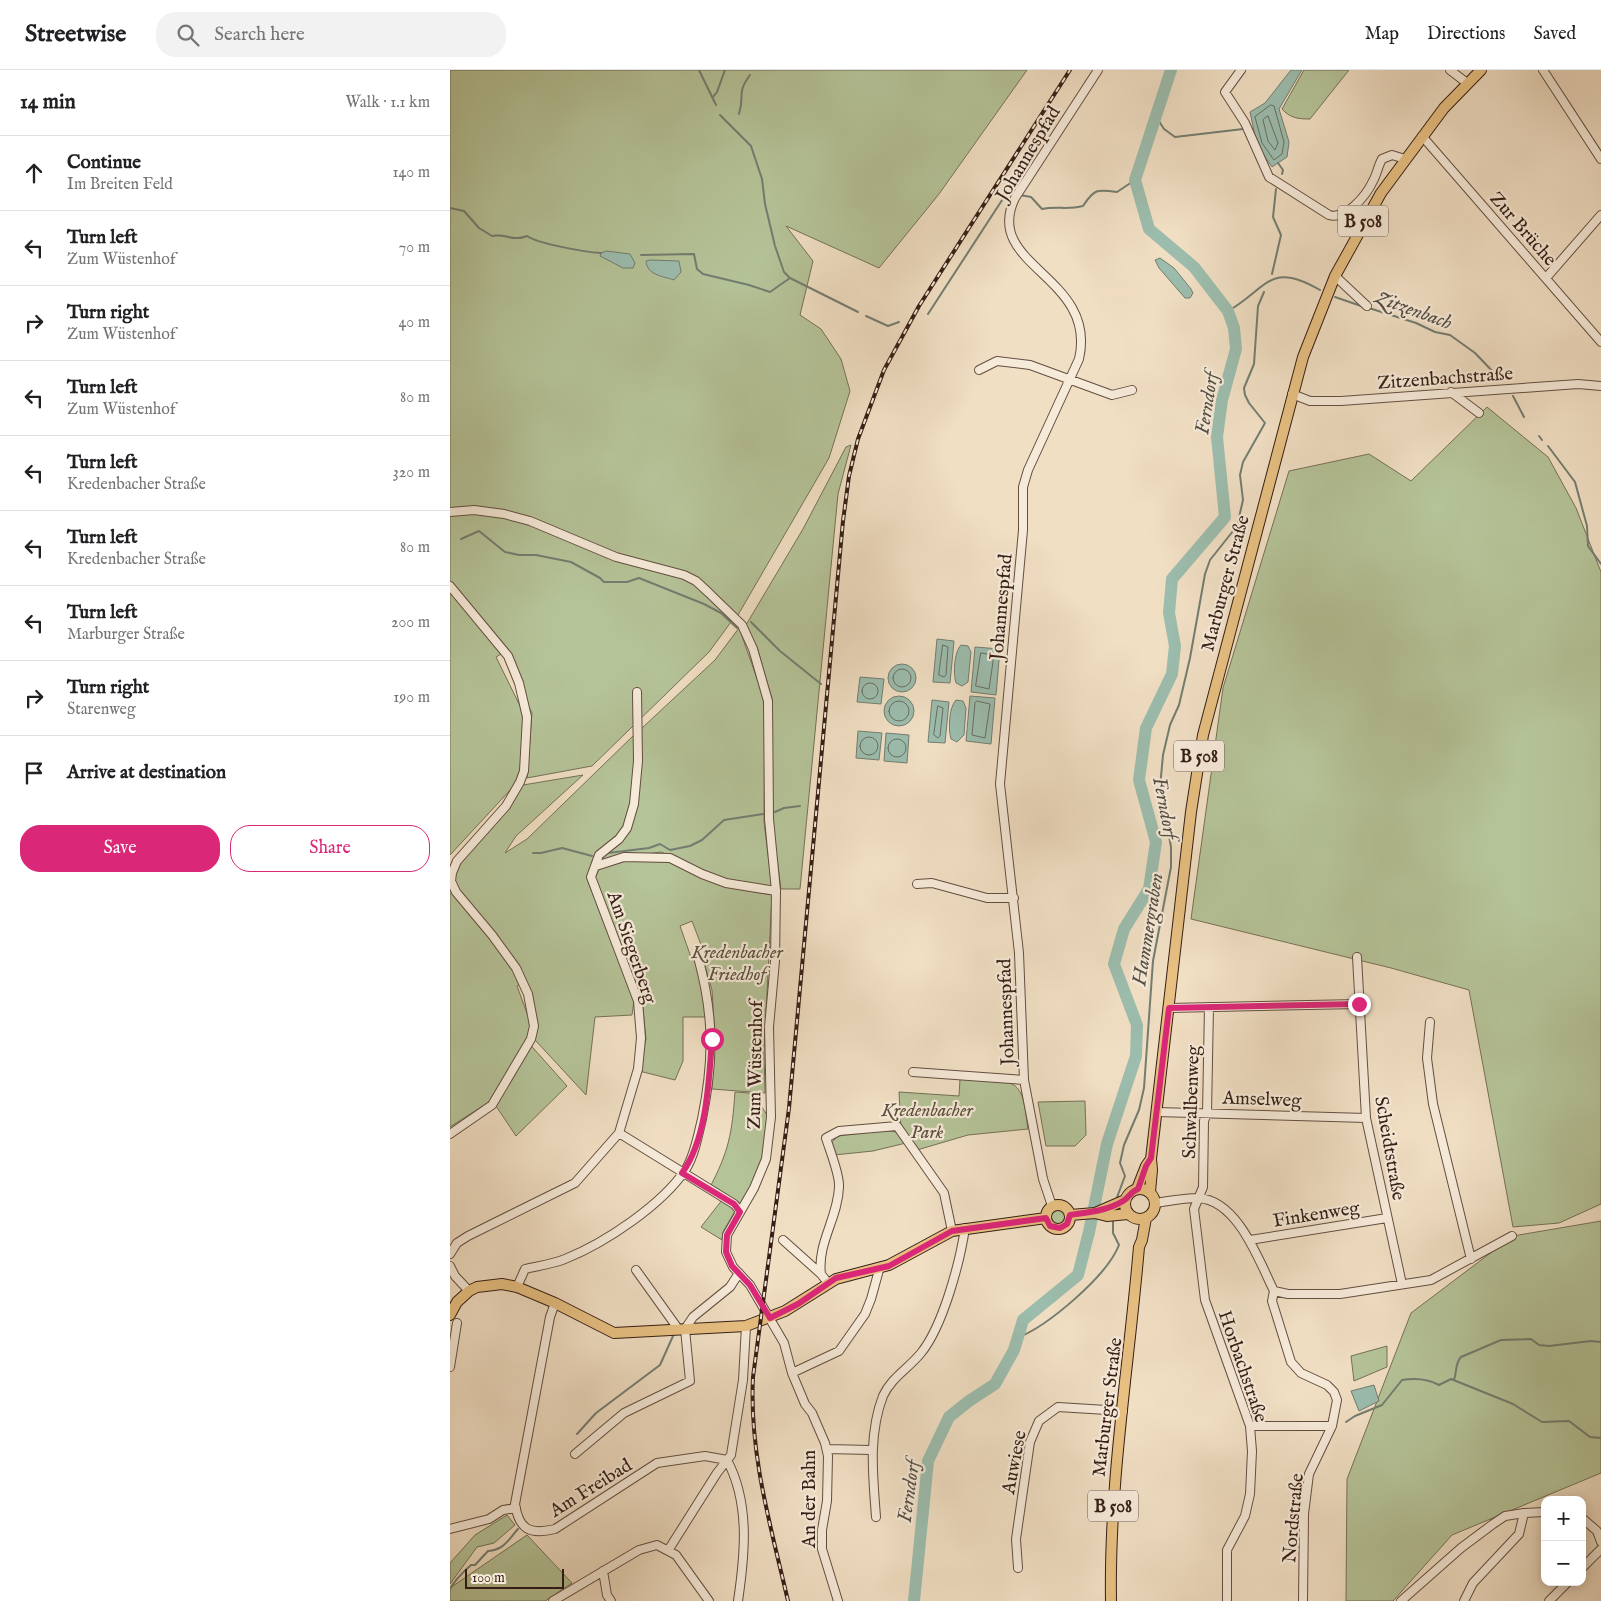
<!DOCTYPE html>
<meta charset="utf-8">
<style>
:root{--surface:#fff;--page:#f2f2f2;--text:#202124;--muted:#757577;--line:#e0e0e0;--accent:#db2777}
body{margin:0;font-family:"IM FELL English",serif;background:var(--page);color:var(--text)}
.controls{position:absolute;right:15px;bottom:15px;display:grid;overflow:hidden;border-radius:10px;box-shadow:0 2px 12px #0003}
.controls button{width:45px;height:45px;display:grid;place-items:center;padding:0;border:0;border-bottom:1px solid var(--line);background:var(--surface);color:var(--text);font:25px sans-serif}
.scale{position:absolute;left:15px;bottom:12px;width:99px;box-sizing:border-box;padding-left:5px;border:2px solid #351e15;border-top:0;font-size:14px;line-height:18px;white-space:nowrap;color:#351e15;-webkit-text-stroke:4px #f6ead9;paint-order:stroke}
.stop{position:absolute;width:15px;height:15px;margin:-11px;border:4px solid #db2777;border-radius:50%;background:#fff}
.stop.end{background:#db2777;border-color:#fff;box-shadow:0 1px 5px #0008}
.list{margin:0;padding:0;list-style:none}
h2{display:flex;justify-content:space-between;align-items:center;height:65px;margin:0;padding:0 20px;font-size:21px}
h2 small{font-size:16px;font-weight:400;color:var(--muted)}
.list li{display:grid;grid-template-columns:32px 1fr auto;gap:15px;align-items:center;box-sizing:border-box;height:75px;padding:0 20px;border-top:1px solid var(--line)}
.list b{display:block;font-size:19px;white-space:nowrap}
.list p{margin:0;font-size:16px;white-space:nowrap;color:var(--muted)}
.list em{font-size:16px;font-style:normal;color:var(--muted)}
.actions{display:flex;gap:10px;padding:15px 20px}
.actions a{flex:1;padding:11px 0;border:1px solid var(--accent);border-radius:20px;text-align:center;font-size:18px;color:var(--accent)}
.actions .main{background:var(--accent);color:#fff}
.icon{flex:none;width:28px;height:28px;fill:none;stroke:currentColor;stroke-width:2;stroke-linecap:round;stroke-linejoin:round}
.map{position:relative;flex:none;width:1151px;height:1531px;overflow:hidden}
header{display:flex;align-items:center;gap:30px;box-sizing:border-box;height:70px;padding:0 25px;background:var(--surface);border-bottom:1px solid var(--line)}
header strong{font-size:24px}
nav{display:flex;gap:28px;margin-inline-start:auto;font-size:18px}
.search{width:350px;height:45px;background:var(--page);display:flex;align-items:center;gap:12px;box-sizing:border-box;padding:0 18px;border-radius:20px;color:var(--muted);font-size:19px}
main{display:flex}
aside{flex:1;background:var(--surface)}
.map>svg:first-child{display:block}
.green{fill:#b5c398;stroke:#757056}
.water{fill:#9cbdae;stroke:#737d71}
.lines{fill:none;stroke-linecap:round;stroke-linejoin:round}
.shore{stroke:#686e62;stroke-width:1}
.stream{stroke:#737d71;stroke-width:2}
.river{stroke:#9cbdae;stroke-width:12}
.minor-casing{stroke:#644e41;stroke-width:10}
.major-casing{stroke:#351e15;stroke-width:12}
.minor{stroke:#f6ead9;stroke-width:8}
.major{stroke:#e8c082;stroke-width:10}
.rail-casing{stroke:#351e15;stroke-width:4}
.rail{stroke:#f6ead9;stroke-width:2;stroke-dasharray:5.5;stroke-linecap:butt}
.route{stroke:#db2777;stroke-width:6}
.labels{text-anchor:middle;stroke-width:4.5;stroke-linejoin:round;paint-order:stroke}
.shield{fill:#f6ead9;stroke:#6f5b50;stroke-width:1}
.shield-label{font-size:18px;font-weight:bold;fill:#351e15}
.street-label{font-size:19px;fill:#351e15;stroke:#f6ead9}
.park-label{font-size:19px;font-style:italic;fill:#5b503c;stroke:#f6ead9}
.water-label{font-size:20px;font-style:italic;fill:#544e43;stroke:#f6ead9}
</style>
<header>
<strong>Streetwise</strong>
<div class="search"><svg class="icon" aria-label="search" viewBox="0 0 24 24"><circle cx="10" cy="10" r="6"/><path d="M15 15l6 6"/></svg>Search here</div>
<nav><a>Map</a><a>Directions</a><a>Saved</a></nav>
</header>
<main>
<aside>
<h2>14 min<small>Walk · 1.1 km</small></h2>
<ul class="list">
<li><svg class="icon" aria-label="ahead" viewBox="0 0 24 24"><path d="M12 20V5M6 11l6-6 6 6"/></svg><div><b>Continue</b><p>Im Breiten Feld</p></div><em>140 m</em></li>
<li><svg class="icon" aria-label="left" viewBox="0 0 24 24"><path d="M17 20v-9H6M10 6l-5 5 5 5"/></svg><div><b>Turn left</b><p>Zum Wüstenhof</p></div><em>70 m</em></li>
<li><svg class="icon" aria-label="right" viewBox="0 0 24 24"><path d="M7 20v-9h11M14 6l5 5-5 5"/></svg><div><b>Turn right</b><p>Zum Wüstenhof</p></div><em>40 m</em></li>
<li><svg class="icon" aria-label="left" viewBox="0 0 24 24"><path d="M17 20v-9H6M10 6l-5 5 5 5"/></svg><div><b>Turn left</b><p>Zum Wüstenhof</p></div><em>80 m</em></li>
<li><svg class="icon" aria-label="left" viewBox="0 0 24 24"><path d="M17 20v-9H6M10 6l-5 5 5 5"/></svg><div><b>Turn left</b><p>Kredenbacher Straße</p></div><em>320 m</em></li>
<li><svg class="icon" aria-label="left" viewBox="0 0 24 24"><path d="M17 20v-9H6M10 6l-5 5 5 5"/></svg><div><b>Turn left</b><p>Kredenbacher Straße</p></div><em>80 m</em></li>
<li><svg class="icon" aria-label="left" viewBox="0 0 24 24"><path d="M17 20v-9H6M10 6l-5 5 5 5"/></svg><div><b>Turn left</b><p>Marburger Straße</p></div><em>200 m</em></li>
<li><svg class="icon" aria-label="right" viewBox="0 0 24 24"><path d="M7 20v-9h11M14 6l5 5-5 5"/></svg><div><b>Turn right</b><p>Starenweg</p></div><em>190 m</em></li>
<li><svg class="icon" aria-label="arrive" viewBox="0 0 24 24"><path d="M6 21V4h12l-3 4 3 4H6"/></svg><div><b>Arrive at destination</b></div></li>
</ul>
<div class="actions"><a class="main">Save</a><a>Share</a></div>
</aside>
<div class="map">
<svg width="1151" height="1531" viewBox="0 0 1151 1531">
<rect width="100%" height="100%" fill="#f1dfc4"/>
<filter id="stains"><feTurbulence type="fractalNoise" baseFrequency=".004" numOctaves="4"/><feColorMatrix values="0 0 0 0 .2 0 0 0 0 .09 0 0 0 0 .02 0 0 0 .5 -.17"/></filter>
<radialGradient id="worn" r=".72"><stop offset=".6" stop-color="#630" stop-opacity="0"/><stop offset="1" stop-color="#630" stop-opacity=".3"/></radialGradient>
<!-- green -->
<path class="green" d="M0,0H577L489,124L429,198L336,156L363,191L350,245L371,259L391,289L400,321L379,388L288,545L275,539L281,552L259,582L142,696L77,708L82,643L53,583L46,587L74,644L70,701L63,717L0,785Z
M854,0H899L860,49C848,49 840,48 832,39Z
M1037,337L1098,387L1126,438L1151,502V1134L1109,1153L1063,1157L1019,920L941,898L741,849L773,618L839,401L919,384L961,411Z
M401,375L388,424L350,819H331L322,749V629L307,577L296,555L353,459L396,377Z
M289,558L315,631L314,752L322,817L277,810L211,782L144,791L137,809L184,931L182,945L145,947L136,1025L85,970L88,956L75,911L67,916L81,954L76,970L117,1016L66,1066L42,1030L0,1057V799L55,740L73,715L133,705L66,766L55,783L77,769L184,665C184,693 185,739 170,763H179L188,734L191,659L265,590Z
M176,791H219L276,817L322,825L314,982L315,1023L262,1019L265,970L262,920L252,886L255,885L242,851L230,856L242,890L245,889L254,922L257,947H233V991L225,1010L189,1001L196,969L192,929L145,808L149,799Z
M510,1009L560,1013C576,1019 575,1043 578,1059L518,1065L467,1080L451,1059L449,1022L509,1026Z
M285,1022L299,1023C305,1030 316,1040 318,1048C325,1070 302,1118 291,1137L259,1119C279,1081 282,1064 285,1022Z
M635,1031L636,1065L625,1076H596L588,1032Z
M435,1060L446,1062L456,1073L423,1081L384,1085L382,1072L388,1066Z
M272,1130L286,1139L273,1162L272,1170L251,1157Z
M596 1147a12 12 0 1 1 24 0a12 12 0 1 1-24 0Z
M1151,1151V1403L1002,1465L943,1531H896L897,1409L961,1243L1063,1166Z
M937,1276V1297L904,1311L901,1286Z
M57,1445L65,1455L44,1473L27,1477L0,1514V1493L25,1465Z
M77,1465L122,1513L95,1531H0V1518Z"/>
<!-- water -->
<path class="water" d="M841,0H852L829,39L839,72L837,87L822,97L807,75L800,42L815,33Z
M156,181L180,184L185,193L183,198H173L150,186L151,183Z
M710,188L724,198L741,219L743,223L740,228H735L709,198L705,190Z
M200,190L229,191L231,202L224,210C212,206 197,205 196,191Z
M487,569L504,571L500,613L483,612Z
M511,575L518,576L521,582L518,612L512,616L506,613C503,604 504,582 511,575Z
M525,577L550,579L546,625L521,622Z
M438 608a14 14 0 1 1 28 0a14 14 0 1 1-28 0Z
M410,607L434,609L431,634L407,632Z
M520,626L545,628L541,674L516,671Z
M434 641a15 15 0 1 1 30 0a15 15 0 1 1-30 0Z
M482,630L499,632L495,673L478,672Z
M506,630L513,631L516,638L514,665L507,672L501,669C498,659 499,637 506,630Z
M408,661L432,663L429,690L406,688Z
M436,663L459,665L457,693L434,691Z
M924,1315L929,1331L909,1341L901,1321Z"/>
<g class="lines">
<!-- shore -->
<path class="shore" d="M821,35L824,36L834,72L832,84L824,90L812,73L805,47Z
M818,46L828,73L825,80L818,71L813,50Z
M493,575L498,577L496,605L494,607L489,605Z
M531,583L544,585L539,619L526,616Z
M443 608a9 9 0 1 1 18 0a9 9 0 1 1-18 0Z
M412 621a8 8 0 1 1 16 0a8 8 0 1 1-16 0Z
M527,631L540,634L535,668L522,665L525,633Z
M439 641a10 10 0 1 1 20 0a10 10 0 1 1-20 0Z
M488,636L493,638L490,666L488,668L484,665Z
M410 676a9 9 0 1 1 18 0a9 9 0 1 1-18 0Z
M438 678a9 9 0 1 1 18 0a9 9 0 1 1-18 0Z"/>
<!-- stream -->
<path class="stream" d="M249,0L266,35
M263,27L267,22L275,0
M289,44C295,25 286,24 300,5
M270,45L301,76L312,109L315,134L325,176L334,202L340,208
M705,45L714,59L725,67L793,59
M828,93L833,100L832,104
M570,125L581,127L592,139C606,136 618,140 633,136C644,119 647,119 667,122L685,110
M0,138L14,141L29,158L42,166C56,163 62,172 77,166C89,174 135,182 151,183
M191,185L244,184L247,199L253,204L299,215L320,222L340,208L408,242
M822,204L831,165L823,147L826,119
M885,227L914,237
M919,238L966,253L985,262L1000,265L1025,283L1049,308
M778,241C817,219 819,190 870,220
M478,244L556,124L563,125
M416,246L438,256L449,252
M1063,326L1074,347
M1089,366L1092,370
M1098,376L1125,412L1137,456L1138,476L1151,494
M11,469L29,461L55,482L69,485H86L121,492L150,508L154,512H177L189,508L254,534L271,543L287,558
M301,552L330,581L371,614
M325,742L334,738L350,736
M83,783H91L112,778L142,786
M158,783L199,778L210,774L220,780L240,776L252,770L274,750L313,744
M666,1130L675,1106L670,1093L674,1075L689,1040L694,1018L703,891L721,797V777L710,717L713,685L720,655L729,635L740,588L755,504L760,490L787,456L793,430L790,405L793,392L815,353L799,333L795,325L794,318L804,294L808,236L814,222
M567,1268C598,1256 657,1206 669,1175L663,1163V1150
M1004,1310C1007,1302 1005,1293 1011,1287L1051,1270L1081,1269L1089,1275L1099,1276L1141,1271L1151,1272
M896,1352L905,1346L932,1335L952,1310C965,1308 978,1309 989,1315L1001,1309L1063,1334L1092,1352L1119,1351L1140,1367L1151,1368
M127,1364L146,1343L210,1295L223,1266
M0,1519C5,1510 13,1502 21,1495H25L38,1481C54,1480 58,1470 68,1459"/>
<!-- river -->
<path class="river" d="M464,1531L478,1391L499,1347L519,1331L545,1314L564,1280L573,1250L628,1205L639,1162L657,1074L686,986L687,955L664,894L674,859L699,819L706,772L689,710L696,658L722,604L725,576L719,543L722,509L775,447L767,367L772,330L786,279L784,258L778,241L744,197L699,159L685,110L721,0"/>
<!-- minor casing -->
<g class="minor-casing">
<path id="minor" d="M791,0L775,22L795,53L819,107L879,145C896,150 916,126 923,111C927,104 928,96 932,89L942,85L955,89
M1000,0L1017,13
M1093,0L1151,89
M972,66L1151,272
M885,206L917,236
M1096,208L1151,145
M529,300L547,291L580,295L662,325L682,320
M1001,322L1029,343
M842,324L860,331H891L1128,314L1151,316
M0,442L24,440L54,444L80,451L166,487L234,505L246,511L259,523L292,555L303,579L318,631L319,749L326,821L325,891L319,957L321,1047L316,1089L304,1118L277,1165L276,1182L283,1197L300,1215L334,1273L342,1303L355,1334L362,1343L375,1373L378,1386L377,1431L372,1460V1479L388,1531
M0,516L58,586L69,613L77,647L74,701L70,712L56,736L7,791L2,803L1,811L6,822L42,865L66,898L78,924L84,956L81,969L42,1035L0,1064
M146,796L174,787L220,788L252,804L276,813L326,821
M467,814L482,813L537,828H564
M907,887L916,1048L952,1214
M759,937L757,1043L754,1051L753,1117L744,1139L755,1230L800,1356L802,1381L800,1424L795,1446L777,1480V1531
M719,938L909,934
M980,952L977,988L983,1034L1021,1189
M463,1002L574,1010
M707,1042L916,1048
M169,1063L284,1134L290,1141
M705,1133C719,1131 734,1128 748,1128C788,1130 809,1191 824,1221
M602,1136L593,1109L574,1010L569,883L550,714L573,460V417L578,400L629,289C648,206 532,196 565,128L648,0
M333,1170L371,1204L378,1213
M800,1170L937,1148
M0,1184L7,1173L18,1166L125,1113L169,1063L188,999L191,968L188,931L141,807L149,785L169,769L177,758L184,734L188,691L187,622
M0,1196L5,1206L19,1221
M186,1200L229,1260
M371,1204C367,1173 388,1148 389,1117C390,1105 380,1081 376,1068L389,1061L447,1056L494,1123L502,1161
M67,1217L75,1199C88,1196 103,1194 115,1189C155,1173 212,1135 236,1099C245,1084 248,1065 252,1049C264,990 264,945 248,887
M824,1221L822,1231L841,1292L851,1303L877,1315L884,1322L887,1330L882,1356L859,1404L854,1444L853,1531
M824,1221L838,1224H890L981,1210L1062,1166
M105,1233L100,1247L65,1434C69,1460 80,1465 105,1459L207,1393L255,1386L277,1390C300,1433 295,1484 288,1531
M0,1297L7,1253
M342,1303L389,1281L415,1244L421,1229L429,1200
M800,1356H882
M377,1379L421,1380
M125,1384L174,1343L240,1311L235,1259L243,1247L280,1217L289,1203
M426,1447C423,1406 418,1365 433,1326C441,1308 459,1298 471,1283C493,1256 510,1192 515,1158
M1132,1448L1147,1461L1151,1472
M0,1459L39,1449L53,1440L66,1438
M219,1479L267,1403L281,1385L293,1310L296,1256
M568,1498L566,1469L580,1372L589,1351L608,1337L673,1341
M1132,1498L1151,1479
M153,1501L157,1525L161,1531
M103,1531L189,1480L207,1475L226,1485L259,1531
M951,1531L1011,1478L1043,1454L1055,1446L1074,1443L1095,1442
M1014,1531L1023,1513L1069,1464L1074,1443
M1099,1531L1118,1512"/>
</g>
<!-- major casing -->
<g class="major-casing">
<path id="major" d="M675 1134a15 15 0 1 1 30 0a15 15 0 1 1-30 0Z
M687,1119L696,1096L701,1089
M700,1122L702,1100L701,1089L741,742L753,665L853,287L885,206L931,123L994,38L1031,0
M596 1147a12 12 0 1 1 24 0a12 12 0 1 1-24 0Z
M645,1143L675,1130
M620,1145L645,1143L657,1146L678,1144
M0,1245L7,1232L19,1221L27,1217L52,1214L67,1217L105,1233L164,1263L296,1256L335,1241L386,1209L439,1195L502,1161L596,1148
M661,1531C659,1412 679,1295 689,1177L692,1170L696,1148"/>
</g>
<!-- minor -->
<use href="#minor" class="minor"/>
<!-- major -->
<use href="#major" class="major"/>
<!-- rail casing -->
<g class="rail-casing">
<path id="rail" d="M338,1531C321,1457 299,1384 303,1307L339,1038L393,451L399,406L408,369L434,300L469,236L620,0"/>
</g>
<!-- rail -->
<use href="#rail" class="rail"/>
</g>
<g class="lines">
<!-- route -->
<path class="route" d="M262,969C259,1010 257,1069 232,1103L284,1134L290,1142L277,1165L276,1182L282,1196L300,1215L320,1248L348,1234L386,1208L439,1196L502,1161L596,1148L600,1156L610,1158L617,1154L620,1145C638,1142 657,1141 673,1131C679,1128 680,1122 688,1119L696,1096L701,1088L719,938L909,934"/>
</g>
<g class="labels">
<!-- shield labels -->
<g class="shield">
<rect x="888" y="135.5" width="50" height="31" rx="4"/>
<rect x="724" y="670.5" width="50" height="31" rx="4"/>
<rect x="638" y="1420.5" width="50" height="31" rx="4"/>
</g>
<g class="shield-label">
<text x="913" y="157">B 508</text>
<text x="749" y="692">B 508</text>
<text x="663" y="1442">B 508</text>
</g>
<!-- street labels -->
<g class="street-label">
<text transform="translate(577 83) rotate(-59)" y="7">Johannespfad</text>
<text transform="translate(1074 158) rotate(49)" y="7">Zur Brüche</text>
<text transform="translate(995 307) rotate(-4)" y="7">Zitzenbachstraße</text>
<text transform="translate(774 513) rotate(-75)" y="7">Marburger Straße</text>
<text transform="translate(550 537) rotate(-85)" y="7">Johannespfad</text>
<text transform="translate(183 877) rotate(71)" y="7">Am Siegerberg</text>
<text transform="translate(555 942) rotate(-92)" y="7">Johannespfad</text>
<text transform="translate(304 995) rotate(-89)" y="7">Zum Wüstenhof</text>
<text transform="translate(812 1028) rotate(2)" y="7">Amselweg</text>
<text transform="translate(740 1032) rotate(-88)" y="7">Schwalbenweg</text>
<text transform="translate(941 1078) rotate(80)" y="7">Scheidtstraße</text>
<text transform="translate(866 1143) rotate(-9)" y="7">Finkenweg</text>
<text transform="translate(794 1296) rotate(71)" y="7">Horbachstraße</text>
<text transform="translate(656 1337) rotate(-83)" y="7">Marburger Straße</text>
<text transform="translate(563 1392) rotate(-79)" y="7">Auwiese</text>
<text transform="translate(140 1417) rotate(-32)" y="7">Am Freibad</text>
<text transform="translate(358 1429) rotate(-90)" y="7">An der Bahn</text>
<text transform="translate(842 1448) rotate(-85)" y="7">Nordstraße</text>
</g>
<!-- park labels -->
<g class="park-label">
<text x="287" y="888">Kredenbacher<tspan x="287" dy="22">Friedhof</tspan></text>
<text x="477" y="1046">Kredenbacher<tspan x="477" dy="22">Park</tspan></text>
</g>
<!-- water labels -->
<g class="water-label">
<text transform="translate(964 239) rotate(20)" y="7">Zitzenbach</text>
<text transform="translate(756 333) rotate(-81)" y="7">Ferndorf</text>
<text transform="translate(716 738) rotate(79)" y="7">Ferndorf</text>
<text transform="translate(697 859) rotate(-81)" y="7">Hammergraben</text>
<text transform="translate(458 1421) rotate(-82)" y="7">Ferndorf</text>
</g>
</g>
<rect width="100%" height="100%" filter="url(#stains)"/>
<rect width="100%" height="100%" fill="url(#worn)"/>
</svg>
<div class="controls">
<button>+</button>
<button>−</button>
</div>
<div class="scale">100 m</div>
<div class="stop" style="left:262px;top:969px"></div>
<div class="stop end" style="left:909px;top:934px"></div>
</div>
</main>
